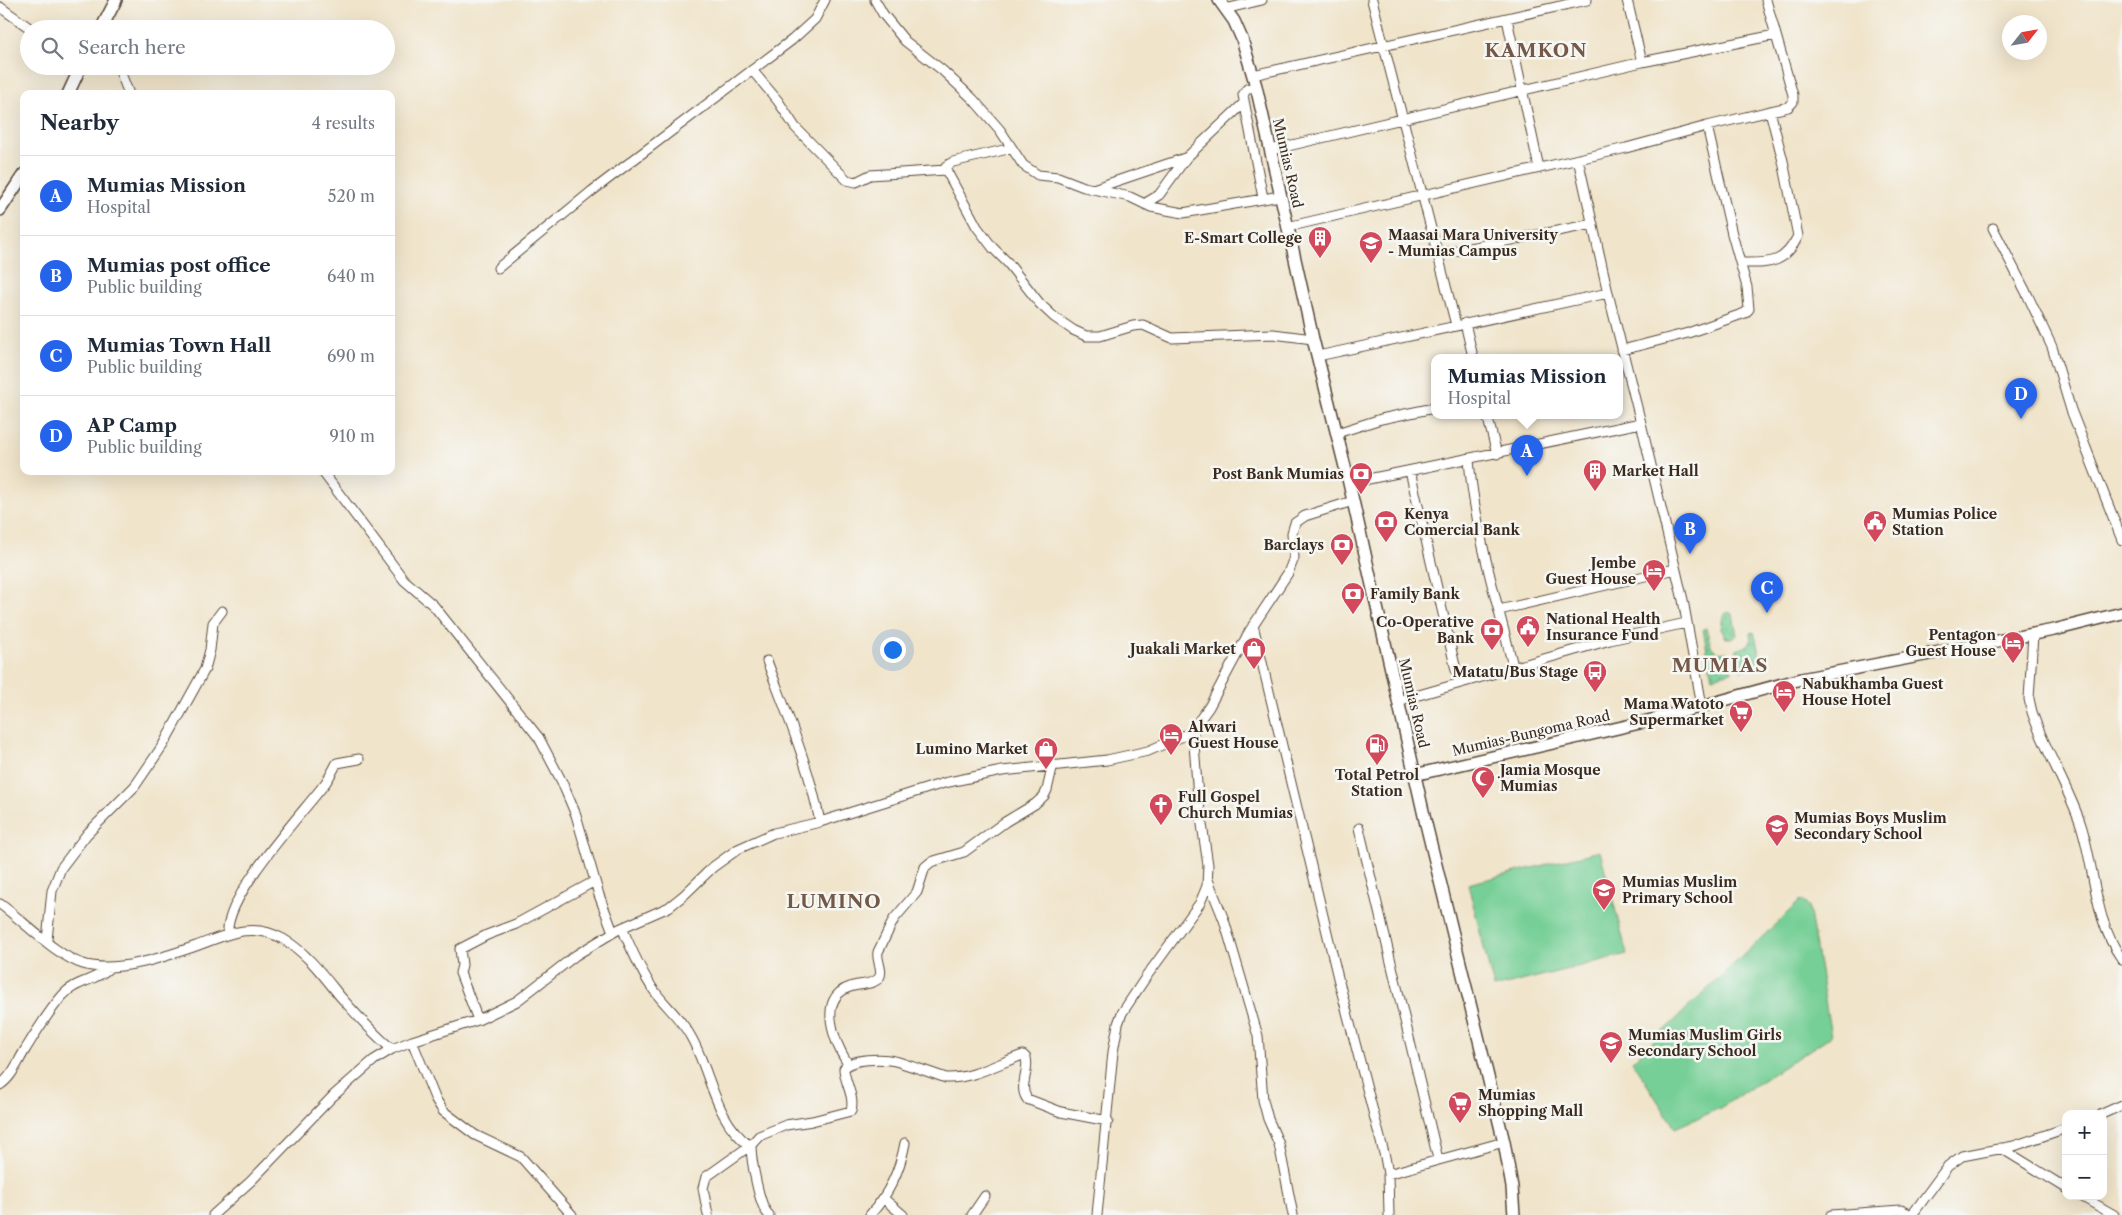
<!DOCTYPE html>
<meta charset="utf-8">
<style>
:root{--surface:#fff;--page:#f6f6f7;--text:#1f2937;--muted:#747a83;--line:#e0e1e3;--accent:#2563eb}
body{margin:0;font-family:"Libre Caslon Text",serif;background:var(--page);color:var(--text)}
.controls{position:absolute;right:15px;bottom:15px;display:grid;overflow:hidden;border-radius:10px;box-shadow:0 5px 20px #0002}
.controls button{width:45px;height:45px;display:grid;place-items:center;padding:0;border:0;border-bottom:1px solid var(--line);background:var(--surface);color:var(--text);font:25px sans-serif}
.compass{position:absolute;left:2002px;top:15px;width:45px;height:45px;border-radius:50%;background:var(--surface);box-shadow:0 5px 20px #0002;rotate:59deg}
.you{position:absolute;left:892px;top:649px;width:18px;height:18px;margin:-12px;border:4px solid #fff;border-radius:50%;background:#1a73e8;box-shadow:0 0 0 8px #1a73e833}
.badge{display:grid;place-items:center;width:32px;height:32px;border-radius:50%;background:var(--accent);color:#fff;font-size:16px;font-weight:700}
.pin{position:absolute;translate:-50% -41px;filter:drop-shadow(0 1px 2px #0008)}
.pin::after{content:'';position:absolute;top:26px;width:18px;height:15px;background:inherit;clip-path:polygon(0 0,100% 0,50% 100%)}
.popup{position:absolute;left:1431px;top:354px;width:192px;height:65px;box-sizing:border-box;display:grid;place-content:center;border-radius:10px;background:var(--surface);filter:drop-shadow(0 1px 4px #0005);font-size:16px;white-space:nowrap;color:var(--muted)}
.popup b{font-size:19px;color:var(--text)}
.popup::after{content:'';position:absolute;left:50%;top:100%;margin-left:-10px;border:10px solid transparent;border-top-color:var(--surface)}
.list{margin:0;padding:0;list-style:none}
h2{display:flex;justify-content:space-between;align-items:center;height:65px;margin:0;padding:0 20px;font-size:21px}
h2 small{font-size:16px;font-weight:400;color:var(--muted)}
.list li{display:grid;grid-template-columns:32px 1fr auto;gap:15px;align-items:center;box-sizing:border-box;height:80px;padding:0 20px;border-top:1px solid var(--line)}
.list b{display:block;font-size:19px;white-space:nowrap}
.list p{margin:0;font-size:16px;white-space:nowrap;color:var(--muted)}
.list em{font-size:16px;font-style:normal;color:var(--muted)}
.icon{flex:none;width:28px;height:28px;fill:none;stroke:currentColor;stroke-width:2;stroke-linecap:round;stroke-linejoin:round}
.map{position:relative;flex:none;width:2122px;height:1215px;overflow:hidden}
.search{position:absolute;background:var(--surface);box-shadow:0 5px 20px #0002;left:20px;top:20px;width:375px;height:55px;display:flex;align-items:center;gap:12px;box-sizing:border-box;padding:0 18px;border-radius:28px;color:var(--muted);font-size:19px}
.panel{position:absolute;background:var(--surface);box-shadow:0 5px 20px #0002;left:20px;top:90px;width:375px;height:385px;border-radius:10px}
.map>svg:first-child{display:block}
.grass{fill:url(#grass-dots);stroke:#587c5a}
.pitch{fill:#76cf96;stroke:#587c5a}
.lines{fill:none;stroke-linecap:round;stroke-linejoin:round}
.minor-casing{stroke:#564638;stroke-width:11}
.tertiary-casing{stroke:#564638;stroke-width:14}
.minor{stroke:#fff;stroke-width:9}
.tertiary{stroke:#fff;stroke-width:11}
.labels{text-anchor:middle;stroke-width:5;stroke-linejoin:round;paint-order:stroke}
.street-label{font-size:14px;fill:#3b2a1e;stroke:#f6f6f2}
.poi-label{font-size:14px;font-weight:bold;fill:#3b2a1e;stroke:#f6f6f2;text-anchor:start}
.district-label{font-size:19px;font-weight:bold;letter-spacing:1px;fill:#745949;stroke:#f6f6f2}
</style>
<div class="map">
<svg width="2122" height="1215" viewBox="0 0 2122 1215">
<defs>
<pattern id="grass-dots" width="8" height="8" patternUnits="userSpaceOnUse" patternTransform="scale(1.25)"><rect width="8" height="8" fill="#76cf96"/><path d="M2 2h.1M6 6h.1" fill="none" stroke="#62a87a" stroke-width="1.8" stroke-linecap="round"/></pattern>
</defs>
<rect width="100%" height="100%" fill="#f6f6f2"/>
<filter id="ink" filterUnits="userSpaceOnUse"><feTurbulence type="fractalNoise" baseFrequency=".02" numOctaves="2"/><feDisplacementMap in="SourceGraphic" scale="10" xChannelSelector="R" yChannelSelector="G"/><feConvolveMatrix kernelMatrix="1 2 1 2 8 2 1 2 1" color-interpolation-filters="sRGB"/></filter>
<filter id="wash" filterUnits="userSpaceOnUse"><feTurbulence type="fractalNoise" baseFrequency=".0096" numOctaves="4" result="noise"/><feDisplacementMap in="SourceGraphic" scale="20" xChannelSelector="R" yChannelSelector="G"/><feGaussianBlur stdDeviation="1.12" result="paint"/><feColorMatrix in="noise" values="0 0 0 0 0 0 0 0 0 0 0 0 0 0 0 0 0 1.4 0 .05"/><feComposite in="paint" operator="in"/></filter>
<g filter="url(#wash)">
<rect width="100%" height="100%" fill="#f0e4ca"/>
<!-- grass -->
<path class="grass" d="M1729,612L1733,615L1737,635L1732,639L1726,638L1721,629L1723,615Z
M1706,628L1711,646L1718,653L1727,652L1732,672L1712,677L1703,629Z
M1754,632L1762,665L1741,670L1736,650C1746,647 1753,645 1750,633Z"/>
<!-- pitch -->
<path class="pitch" d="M1600,851L1627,954L1494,988L1468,884Z
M1801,900L1809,907L1831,1036L1720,1108L1675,1128L1632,1061Z"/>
</g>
<g filter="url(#ink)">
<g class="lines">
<!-- minor casing -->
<g class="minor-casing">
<path id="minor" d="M875,0L883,14L905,41L942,70L973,99L1000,130L1023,165L1038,175L1058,177L1084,187L1130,197L1151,207L1183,213L1280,196
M1372,0L1456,325
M1627,0L1642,62
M0,7L31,29
M1225,9L1262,0
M1507,19L1539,168
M118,66L129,94
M752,70L778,101L795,127L847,180L856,182L870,175L946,170
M1253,75L1587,0
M1256,86L1247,89L1243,95L1263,198
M1012,148L953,162L946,166V170L977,227L993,248L1008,263L1040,304L1054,317L1073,330L1086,336H1100L1133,326L1143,325L1172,338L1273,334L1313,339
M1271,150L1642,62L1775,35
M1578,159L1608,293L1641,423L1683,600L1702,706
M1093,189L1185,158
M1144,204L1159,195L1186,158L1244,103
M1287,227L1626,148L1707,126L1788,107L1793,102V95L1766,0
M1993,228L2028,296L2052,347L2071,410L2122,540
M1439,254L1593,224
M1741,263C1769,263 1784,265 1798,236L1783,161L1770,111
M498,268L592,191L792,40L815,19L825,0
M1465,323L1473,357
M1622,350L1688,333L1745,313L1749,309L1747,287L1732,234L1707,126
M1318,356L1608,293
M1487,415L1497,454
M1337,433L1381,419L1434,408
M1469,460C1475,530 1496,598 1513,666
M322,471L404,580L434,606L539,738L562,782L576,815L599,895L613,932
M1410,471L1459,683
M1349,483L1641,423
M1499,610L1675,569
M1253,625L1338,978L1385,1157L1388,1174L1389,1215
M2033,634L2029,699L2032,712C2045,751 2068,786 2081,825C2095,869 2094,921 2122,959
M767,661C787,714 809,766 820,822
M1398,701L1610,640L1686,623
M1359,828L1438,1159
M1208,880L1224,920L1258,1036L1263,1100L1268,1119L1279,1144L1293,1215
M0,904C24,921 55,955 83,964C116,974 164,957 196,946C226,935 252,921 283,939C306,952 323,975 339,995C356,1014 372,1033 392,1049
M622,928C631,948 640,970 653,989C665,1006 681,1018 691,1037C711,1072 714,1120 750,1146
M228,934C224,897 300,816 323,786C329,779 333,770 337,763L359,759
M47,940L52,891L61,868L87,834L135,786L163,745L205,669L210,650L213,623L222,611
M478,1020L460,973L462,965L460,949L487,935L516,924L595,881
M412,1041L435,1098L443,1111L475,1135L521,1157L572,1215
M848,1064C835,1044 816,998 850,987C858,984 873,985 879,978C884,971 876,960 878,952L894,919L917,892L925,867L931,862L964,852L1005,822L1035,804L1044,796L1047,790L1053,764
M0,1085C12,1077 17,1063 25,1050C36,1032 48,1012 63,995C75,981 96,981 109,968
M2102,1114L2122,1105
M751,1145C751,1159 759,1207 769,1215
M2001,1148L2066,1188
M1388,1174L1504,1142
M2081,1196L2114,1215
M884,1199L903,1215
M213,1215L251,1181L333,1096L374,1060L392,1049L412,1041L478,1020L517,1001L576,955L619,929L669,907L684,895L713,867L738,849L774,833L820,822L944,783L1002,771L1107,760L1148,751L1190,733L1209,707L1249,632L1288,573L1294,558L1292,533L1295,523L1305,516L1353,501
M708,1215L703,1188L706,1177L751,1145L759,1136L786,1125L812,1121L851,1111C855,1096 845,1084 844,1069C850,1058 883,1058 895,1061C912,1066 929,1072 946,1078C973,1079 998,1063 1023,1055L1026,1058C1030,1072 1018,1086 1027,1099L1061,1112L1108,1121
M870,1215C889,1194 900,1171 905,1143
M972,1215L985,1196
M1097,1215L1113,1052L1118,1024L1122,1013L1146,977L1200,903L1207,886L1208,865L1198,797L1193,731
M1831,1215L1901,1210L1912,1215
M1912,1215L1948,1166L1962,1156L2014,1146L2066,1128"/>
</g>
<!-- tertiary casing -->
<g class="tertiary-casing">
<path id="tertiary" d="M1219,0L1234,21L1242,39L1256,86L1313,339L1349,483L1425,820L1504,1142L1512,1187L1514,1215
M101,29L116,0
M68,94L81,66
M0,210L24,174
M1414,775L1644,722L1801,679L2054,630L2122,613"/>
</g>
<!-- minor -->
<use href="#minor" class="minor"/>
<!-- tertiary -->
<use href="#tertiary" class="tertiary"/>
</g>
</g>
<!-- icons -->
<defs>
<g id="building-pin" transform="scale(1.25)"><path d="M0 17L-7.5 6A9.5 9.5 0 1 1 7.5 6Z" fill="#d1495b" stroke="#f6f6f2"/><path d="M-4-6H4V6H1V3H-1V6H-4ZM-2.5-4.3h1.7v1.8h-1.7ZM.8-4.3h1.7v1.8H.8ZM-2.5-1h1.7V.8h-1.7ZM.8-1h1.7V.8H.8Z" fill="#fff"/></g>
<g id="university-pin" transform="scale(1.25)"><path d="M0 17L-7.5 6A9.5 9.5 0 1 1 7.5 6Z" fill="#d1495b" stroke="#f6f6f2"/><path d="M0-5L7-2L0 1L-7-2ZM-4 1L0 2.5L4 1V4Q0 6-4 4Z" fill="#fff"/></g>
<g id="bank-pin" transform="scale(1.25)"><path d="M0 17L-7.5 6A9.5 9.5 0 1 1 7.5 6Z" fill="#d1495b" stroke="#f6f6f2"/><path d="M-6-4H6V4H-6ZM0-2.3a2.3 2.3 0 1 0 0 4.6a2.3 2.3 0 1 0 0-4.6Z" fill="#fff"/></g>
<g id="civic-pin" transform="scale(1.25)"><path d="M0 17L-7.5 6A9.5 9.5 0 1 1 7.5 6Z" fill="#d1495b" stroke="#f6f6f2"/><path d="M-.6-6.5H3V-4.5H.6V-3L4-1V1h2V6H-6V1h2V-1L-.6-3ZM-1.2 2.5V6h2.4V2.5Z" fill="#fff"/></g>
<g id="hotel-pin" transform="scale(1.25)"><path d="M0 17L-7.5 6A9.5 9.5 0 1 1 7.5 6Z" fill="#d1495b" stroke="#f6f6f2"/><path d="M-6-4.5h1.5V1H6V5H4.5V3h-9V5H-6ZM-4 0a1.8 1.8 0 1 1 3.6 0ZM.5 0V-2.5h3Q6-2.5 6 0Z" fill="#fff"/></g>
<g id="shop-pin" transform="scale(1.25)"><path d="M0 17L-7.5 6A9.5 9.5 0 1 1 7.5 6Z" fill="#d1495b" stroke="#f6f6f2"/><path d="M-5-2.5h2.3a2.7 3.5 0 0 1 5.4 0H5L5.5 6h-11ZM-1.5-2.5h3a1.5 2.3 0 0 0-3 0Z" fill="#fff"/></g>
<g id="bus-pin" transform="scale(1.25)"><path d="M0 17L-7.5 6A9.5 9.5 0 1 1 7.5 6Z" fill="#d1495b" stroke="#f6f6f2"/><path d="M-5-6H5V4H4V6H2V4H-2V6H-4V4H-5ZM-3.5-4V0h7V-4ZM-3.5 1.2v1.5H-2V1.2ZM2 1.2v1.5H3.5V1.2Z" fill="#fff"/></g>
<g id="supermarket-pin" transform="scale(1.25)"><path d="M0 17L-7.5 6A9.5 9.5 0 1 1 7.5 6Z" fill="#d1495b" stroke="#f6f6f2"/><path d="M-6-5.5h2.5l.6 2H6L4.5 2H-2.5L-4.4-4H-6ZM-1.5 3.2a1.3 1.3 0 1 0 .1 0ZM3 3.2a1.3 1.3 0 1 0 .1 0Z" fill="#fff"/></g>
<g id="fuel-pin" transform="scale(1.25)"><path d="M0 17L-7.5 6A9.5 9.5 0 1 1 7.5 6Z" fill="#d1495b" stroke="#f6f6f2"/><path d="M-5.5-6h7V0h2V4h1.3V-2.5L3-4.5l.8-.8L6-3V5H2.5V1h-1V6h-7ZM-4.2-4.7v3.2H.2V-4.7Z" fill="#fff"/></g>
<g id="mosque-pin" transform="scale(1.25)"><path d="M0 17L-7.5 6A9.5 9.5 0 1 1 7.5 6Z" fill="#d1495b" stroke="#f6f6f2"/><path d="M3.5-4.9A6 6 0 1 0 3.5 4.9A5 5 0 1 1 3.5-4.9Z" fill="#fff"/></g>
<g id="church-pin" transform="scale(1.25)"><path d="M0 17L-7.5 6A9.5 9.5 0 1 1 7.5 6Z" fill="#d1495b" stroke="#f6f6f2"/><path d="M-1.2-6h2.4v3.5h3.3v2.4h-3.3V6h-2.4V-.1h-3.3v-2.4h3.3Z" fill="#fff"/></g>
<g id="school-pin" transform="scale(1.25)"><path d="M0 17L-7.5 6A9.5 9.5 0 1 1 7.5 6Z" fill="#d1495b" stroke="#f6f6f2"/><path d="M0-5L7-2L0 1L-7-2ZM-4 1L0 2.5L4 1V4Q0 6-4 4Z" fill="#fff"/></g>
</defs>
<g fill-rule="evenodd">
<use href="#building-pin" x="1320" y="238"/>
<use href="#university-pin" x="1371" y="243"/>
<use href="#building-pin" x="1595" y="471"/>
<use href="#bank-pin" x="1361" y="474"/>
<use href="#bank-pin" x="1386" y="522"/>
<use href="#civic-pin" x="1875" y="522"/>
<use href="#bank-pin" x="1342" y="545"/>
<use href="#hotel-pin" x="1654" y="571"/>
<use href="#bank-pin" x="1353" y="594"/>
<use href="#civic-pin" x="1528" y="627"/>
<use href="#bank-pin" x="1492" y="630"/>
<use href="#hotel-pin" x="2013" y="643"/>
<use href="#shop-pin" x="1254" y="649"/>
<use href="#bus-pin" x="1595" y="672"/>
<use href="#hotel-pin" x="1784" y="692"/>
<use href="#supermarket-pin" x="1741" y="712"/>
<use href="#hotel-pin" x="1171" y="735"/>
<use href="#fuel-pin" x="1377" y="745"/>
<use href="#shop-pin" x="1046" y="749"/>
<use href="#mosque-pin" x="1483" y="778"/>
<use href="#church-pin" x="1161" y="805"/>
<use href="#school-pin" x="1777" y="826"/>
<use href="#school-pin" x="1604" y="890"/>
<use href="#school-pin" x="1611" y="1043"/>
<use href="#supermarket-pin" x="1460" y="1103"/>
</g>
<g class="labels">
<!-- street labels -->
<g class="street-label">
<text transform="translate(1288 163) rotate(77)" y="5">Mumias Road</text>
<text transform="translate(1414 703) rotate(77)" y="5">Mumias Road</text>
<text transform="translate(1531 733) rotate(-13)" y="5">Mumias-Bungoma Road</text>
</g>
<!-- poi labels -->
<g class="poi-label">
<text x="1388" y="240">Maasai Mara University<tspan x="1388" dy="16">- Mumias Campus</tspan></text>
<text x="1302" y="243" text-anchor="end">E-Smart College</text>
<text x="1612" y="476">Market Hall</text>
<text x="1344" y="479" text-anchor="end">Post Bank Mumias</text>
<text x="1404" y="519">Kenya<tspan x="1404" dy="16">Comercial Bank</tspan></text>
<text x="1892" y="519">Mumias Police<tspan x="1892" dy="16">Station</tspan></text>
<text x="1324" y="550" text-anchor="end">Barclays</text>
<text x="1636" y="568" text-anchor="end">Jembe<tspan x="1636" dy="16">Guest House</tspan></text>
<text x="1370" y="599">Family Bank</text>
<text x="1546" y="624">National Health<tspan x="1546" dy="16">Insurance Fund</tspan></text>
<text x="1474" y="627" text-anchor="end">Co-Operative<tspan x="1474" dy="16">Bank</tspan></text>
<text x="1996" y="640" text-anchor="end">Pentagon<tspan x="1996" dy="16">Guest House</tspan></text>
<text x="1236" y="654" text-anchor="end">Juakali Market</text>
<text x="1578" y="677" text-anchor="end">Matatu/Bus Stage</text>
<text x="1802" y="689">Nabukhamba Guest<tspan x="1802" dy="16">House Hotel</tspan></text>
<text x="1724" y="709" text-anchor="end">Mama Watoto<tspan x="1724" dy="16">Supermarket</tspan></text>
<text x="1188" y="732">Alwari<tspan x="1188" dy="16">Guest House</tspan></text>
<text x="1028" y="754" text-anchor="end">Lumino Market</text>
<text x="1500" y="775">Jamia Mosque<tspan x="1500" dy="16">Mumias</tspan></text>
<text x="1377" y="780" text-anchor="middle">Total Petrol<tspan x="1377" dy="16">Station</tspan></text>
<text x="1178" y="802">Full Gospel<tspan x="1178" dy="16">Church Mumias</tspan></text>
<text x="1794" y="823">Mumias Boys Muslim<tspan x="1794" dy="16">Secondary School</tspan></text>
<text x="1622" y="887">Mumias Muslim<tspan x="1622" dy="16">Primary School</tspan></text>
<text x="1628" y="1040">Mumias Muslim Girls<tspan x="1628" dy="16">Secondary School</tspan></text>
<text x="1478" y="1100">Mumias<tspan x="1478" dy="16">Shopping Mall</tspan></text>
</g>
<!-- district labels -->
<g class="district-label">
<text x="1536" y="57">KAMKON</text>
<text x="1720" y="672">MUMIAS</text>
<text x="834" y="908">LUMINO</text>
</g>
</g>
</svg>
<div class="controls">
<button>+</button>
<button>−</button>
</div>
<svg class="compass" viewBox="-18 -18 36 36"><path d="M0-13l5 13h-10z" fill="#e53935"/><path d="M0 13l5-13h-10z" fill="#747a83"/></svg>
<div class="you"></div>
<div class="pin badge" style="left:1527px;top:476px">A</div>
<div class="popup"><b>Mumias Mission</b>Hospital</div>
<div class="pin badge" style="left:1690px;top:554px">B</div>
<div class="pin badge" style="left:1767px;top:613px">C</div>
<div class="pin badge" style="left:2021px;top:419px">D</div>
<div class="search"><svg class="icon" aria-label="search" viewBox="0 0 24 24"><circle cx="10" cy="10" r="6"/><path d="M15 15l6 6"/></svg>Search here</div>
<section class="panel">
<h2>Nearby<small>4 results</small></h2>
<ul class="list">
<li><span class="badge">A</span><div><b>Mumias Mission</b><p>Hospital</p></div><em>520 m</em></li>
<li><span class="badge">B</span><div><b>Mumias post office</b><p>Public building</p></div><em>640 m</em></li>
<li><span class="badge">C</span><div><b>Mumias Town Hall</b><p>Public building</p></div><em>690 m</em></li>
<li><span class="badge">D</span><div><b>AP Camp</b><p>Public building</p></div><em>910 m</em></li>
</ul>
</section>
</div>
